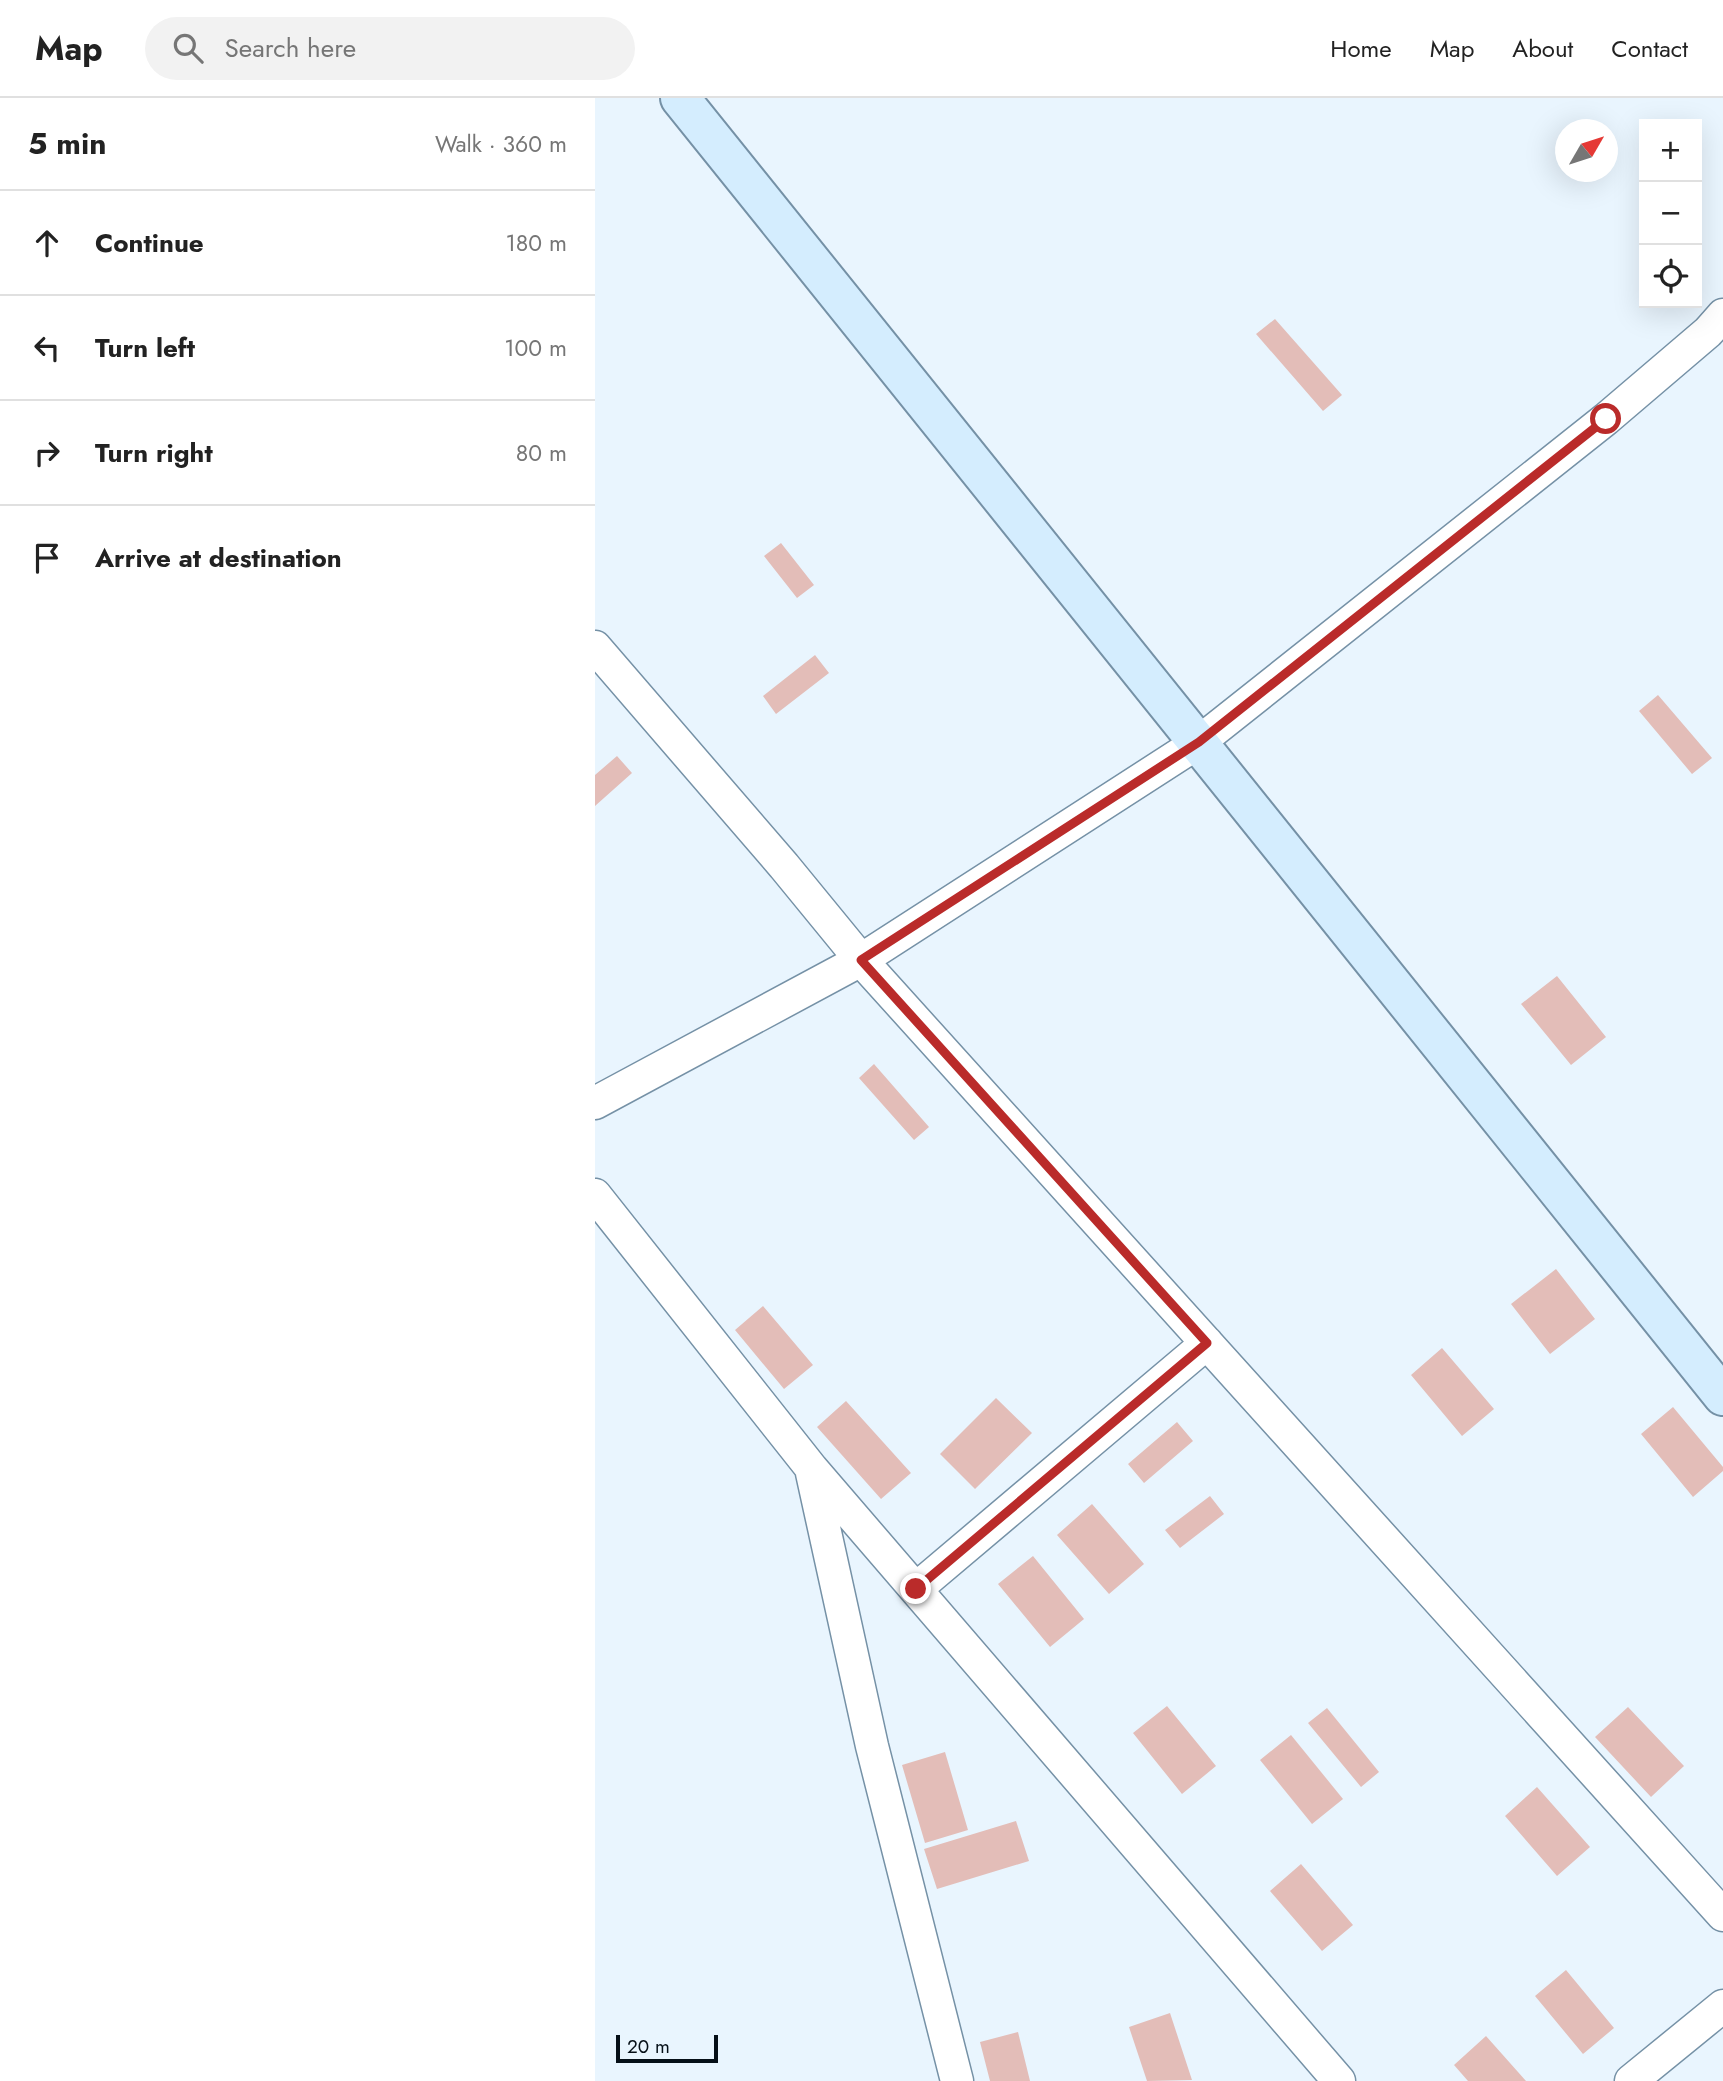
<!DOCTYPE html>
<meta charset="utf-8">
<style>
:root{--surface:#fff;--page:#f2f2f2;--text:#222;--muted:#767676;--line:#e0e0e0}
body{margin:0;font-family:Jost,sans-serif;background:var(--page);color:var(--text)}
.controls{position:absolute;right:21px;top:21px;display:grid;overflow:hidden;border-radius:0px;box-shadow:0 7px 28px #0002}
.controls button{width:63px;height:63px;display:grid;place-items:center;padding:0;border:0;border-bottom:2px solid var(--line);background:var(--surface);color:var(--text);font:35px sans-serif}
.compass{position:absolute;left:960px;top:21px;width:63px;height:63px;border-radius:50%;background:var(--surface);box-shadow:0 7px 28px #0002;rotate:51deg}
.scale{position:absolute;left:21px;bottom:18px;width:102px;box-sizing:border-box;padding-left:7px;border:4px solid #050f17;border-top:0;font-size:19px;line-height:24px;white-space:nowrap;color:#050f17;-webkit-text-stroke:5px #e9f5fe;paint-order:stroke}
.stop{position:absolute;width:21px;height:21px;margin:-16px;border:5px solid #ba2b2a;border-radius:50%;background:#fff}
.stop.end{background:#ba2b2a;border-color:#fff;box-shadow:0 2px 7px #0008}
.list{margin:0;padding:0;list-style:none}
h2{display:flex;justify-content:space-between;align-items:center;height:91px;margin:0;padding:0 28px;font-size:30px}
h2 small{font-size:23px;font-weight:400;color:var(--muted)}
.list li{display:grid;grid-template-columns:46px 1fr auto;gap:21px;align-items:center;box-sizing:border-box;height:105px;padding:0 28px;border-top:2px solid var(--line)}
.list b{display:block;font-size:26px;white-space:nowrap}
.list em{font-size:23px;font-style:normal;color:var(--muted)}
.icon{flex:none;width:38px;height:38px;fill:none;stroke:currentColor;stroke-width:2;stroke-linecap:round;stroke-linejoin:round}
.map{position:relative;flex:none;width:1128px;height:1983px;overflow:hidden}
header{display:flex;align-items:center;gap:42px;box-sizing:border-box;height:98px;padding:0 35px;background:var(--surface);border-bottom:2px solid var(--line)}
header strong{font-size:33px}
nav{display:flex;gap:38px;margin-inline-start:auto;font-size:24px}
.search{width:490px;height:63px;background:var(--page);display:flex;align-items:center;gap:18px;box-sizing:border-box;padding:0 24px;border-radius:38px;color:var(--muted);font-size:26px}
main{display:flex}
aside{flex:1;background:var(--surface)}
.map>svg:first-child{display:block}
.building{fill:#e3bdb8}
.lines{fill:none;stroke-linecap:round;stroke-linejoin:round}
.street-casing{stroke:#7591a6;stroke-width:35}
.secondary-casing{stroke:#7591a6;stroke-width:42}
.street{stroke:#fff;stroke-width:32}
.secondary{stroke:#d4edfe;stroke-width:38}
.route{stroke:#ba2b2a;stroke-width:9}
</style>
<header>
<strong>Map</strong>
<div class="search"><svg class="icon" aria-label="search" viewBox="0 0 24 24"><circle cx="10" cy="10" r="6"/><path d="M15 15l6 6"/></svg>Search here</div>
<nav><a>Home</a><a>Map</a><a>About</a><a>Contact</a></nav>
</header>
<main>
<aside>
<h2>5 min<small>Walk · 360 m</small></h2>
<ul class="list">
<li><svg class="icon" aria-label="ahead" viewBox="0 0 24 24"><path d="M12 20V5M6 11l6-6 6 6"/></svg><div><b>Continue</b></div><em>180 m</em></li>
<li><svg class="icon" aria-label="left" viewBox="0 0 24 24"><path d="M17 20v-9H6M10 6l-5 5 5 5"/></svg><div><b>Turn left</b></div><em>100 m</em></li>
<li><svg class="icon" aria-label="right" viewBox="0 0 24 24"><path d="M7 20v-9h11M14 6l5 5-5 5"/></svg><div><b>Turn right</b></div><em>80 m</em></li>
<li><svg class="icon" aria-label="arrive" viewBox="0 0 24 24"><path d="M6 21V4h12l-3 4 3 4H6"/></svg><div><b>Arrive at destination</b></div></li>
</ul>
</aside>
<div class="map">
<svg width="1128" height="1983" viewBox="0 0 1128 1983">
<rect width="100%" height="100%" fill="#e9f5fe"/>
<!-- building -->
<path class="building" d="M680,221L747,297L728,313L661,236Z
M186,445L219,487L202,500L169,458Z
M220,557L234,575L181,616L168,598Z
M1063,597L1117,660L1097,676L1044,613Z
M22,658L37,675L0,708V677Z
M962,878L1011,939L976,967L926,906Z
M279,966L334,1029L319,1042L264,980Z
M961,1171L1000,1221L955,1256L916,1206Z
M168,1208L218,1267L189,1291L140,1232Z
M847,1250L899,1311L867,1338L816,1277Z
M401,1300L437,1335L380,1391L345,1356Z
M251,1303L316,1375L286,1401L222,1329Z
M1078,1309L1128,1369V1373L1098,1399L1046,1336Z
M582,1324L598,1343L549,1385L533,1366Z
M615,1398L629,1416L585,1450L570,1432Z
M497,1406L549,1466L514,1496L462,1437Z
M438,1458L489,1521L455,1549L403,1486Z
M572,1608L621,1668L587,1696L538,1635Z
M1033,1609L1089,1668L1056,1699L1000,1639Z
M732,1610L784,1674L766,1689L713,1625Z
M696,1637L748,1701L717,1726L665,1662Z
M350,1654L373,1732L330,1745L307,1667Z
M942,1689L995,1749L962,1778L910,1718Z
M421,1723L434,1763L342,1791L329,1751Z
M706,1766L758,1827L727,1853L675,1793Z
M971,1872L1019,1930L988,1956L940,1898Z
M575,1915L597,1982L552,1983L534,1929Z
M423,1934L435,1983H395L385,1944Z
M891,1938L931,1983H873L859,1967Z"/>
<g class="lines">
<!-- street casing -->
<g class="street-casing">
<path id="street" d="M0,549L189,768L266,862L1128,1817
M0,1005L266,862L604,644L1011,321L1113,234L1128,217
M0,1097L217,1371L744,1983
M217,1375L277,1648L362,1983
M321,1491L612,1245
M1036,1983L1128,1908"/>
</g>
<!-- secondary casing -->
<g class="secondary-casing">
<path id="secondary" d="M85,0L1128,1298"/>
</g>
<!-- street -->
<use href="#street" class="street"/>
<!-- secondary -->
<use href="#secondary" class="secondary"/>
</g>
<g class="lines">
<!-- route -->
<path class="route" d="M321,1491L612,1245L266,862L604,644L1011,321"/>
</g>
</svg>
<div class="controls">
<button>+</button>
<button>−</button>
<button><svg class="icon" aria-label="locate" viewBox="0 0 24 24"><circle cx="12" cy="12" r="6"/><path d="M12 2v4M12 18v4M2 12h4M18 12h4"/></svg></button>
</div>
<svg class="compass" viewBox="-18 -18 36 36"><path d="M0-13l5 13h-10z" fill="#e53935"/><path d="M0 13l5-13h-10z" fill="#767676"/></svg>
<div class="scale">20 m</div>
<div class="stop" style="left:1011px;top:321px"></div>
<div class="stop end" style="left:321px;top:1491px"></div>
</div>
</main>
